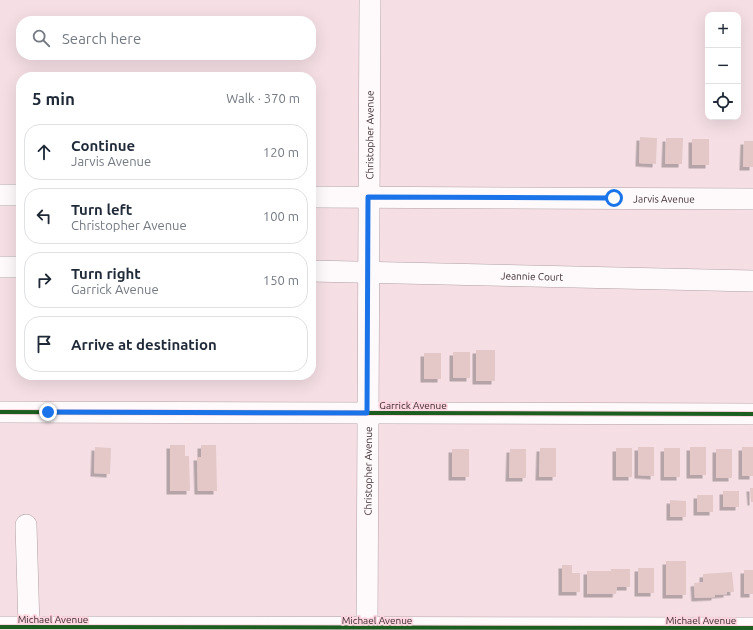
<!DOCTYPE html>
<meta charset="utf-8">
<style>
:root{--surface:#fff;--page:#f2f2f3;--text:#1f2937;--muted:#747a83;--line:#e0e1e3}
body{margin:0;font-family:Ubuntu,sans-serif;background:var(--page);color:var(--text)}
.controls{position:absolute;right:12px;top:12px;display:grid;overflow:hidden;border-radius:8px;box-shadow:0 4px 16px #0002}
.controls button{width:36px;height:36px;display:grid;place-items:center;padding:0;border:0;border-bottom:1px solid var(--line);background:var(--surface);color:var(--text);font:20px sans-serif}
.stop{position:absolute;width:12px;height:12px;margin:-9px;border:3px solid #1a73e8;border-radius:50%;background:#fff}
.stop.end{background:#1a73e8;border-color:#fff;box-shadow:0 1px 4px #0008}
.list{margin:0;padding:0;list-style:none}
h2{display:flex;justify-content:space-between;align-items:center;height:52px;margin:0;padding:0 16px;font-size:17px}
h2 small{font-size:13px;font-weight:400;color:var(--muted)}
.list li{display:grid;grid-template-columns:26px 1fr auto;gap:12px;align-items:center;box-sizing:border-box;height:56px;margin:0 8px 8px;padding:0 8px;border:1px solid var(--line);border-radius:16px}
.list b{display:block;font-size:15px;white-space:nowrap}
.list p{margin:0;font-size:13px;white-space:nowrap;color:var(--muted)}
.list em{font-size:13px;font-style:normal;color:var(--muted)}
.icon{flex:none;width:22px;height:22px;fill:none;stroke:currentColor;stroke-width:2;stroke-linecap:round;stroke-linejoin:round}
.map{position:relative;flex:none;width:753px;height:630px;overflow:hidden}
.search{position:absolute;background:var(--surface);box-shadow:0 4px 16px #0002;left:16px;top:16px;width:300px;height:44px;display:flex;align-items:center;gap:10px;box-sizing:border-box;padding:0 14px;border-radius:16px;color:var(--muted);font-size:15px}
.panel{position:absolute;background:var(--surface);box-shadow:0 4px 16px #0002;left:16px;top:72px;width:300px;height:308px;border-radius:16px}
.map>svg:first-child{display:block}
.building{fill:#e4c8c8;filter:url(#shadow)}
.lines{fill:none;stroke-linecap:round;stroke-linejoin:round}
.minor-casing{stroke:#b1a1a5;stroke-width:22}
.minor{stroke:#fefafb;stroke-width:21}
.cycleway-casing{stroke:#ffd5e0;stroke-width:6}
.cycleway{stroke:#1b5e20;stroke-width:4}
.route{stroke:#1a73e8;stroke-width:5}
.labels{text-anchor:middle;stroke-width:3.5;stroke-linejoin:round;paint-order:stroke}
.street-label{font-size:10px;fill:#3c2c30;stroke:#ffd5e0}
</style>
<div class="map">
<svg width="753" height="630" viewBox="0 0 753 630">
<defs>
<filter id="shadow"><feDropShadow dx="-3.5" dy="3.5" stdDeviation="0" flood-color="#0004"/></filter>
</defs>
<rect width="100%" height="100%" fill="#f5dfe5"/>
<!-- building -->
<path class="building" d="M640,137L657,138L656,164L639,163Z
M666,138H683L682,164H665Z
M692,139H709V165H692Z
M744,141H753V167H743Z
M476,350H495V381H476Z
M453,352H470V378H453Z
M424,353H441V379H424Z
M170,445H185V456H189L190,491H170Z
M201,445H216L217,491H198L197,457H201Z
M95,447L111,448L110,474L94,473Z
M638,447H654V476L638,475Z
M690,447H706V475H690Z
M742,447H753V476H742Z
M540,448H556V477H539Z
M616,448H632V477H616Z
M664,448H680V477H664Z
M452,449H469V477H452Z
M510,449H526V478H509Z
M716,449H732V478H716Z
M750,488H753V502H751Z
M723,491H739V507H723Z
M697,495H713V512H697Z
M670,500L686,501V517H670Z
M666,561H686V595H666Z
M562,565H572V573H580V592H562Z
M638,568H654V593H638Z
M611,569H630V587H617L616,594H587V571H611Z
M744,570H753V594H744Z
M732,572L734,592H727V594L715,595V597L695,598L694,583L703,582V574Z"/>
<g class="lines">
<!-- minor casing -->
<g class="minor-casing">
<g id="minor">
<path d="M0,195H21"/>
<path id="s1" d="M311,197L753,199"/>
<path d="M0,267H21"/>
<path id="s2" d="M311,271L753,281"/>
<path d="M0,412L753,414"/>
<path d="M26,525L29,627"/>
<path d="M0,627L753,628"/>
<path id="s3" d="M367,630L370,0"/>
</g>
</g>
<!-- minor -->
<use href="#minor" class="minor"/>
<!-- cycleway casing -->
<g class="cycleway-casing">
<path id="cycleway" d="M0,412L753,414
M0,627L753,628"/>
</g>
<!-- cycleway -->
<use href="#cycleway" class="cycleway"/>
</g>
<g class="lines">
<!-- route -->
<path class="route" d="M48,412L367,413L368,197L614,198"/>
</g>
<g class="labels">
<!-- street labels -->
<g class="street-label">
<text dy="4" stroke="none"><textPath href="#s3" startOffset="495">Christopher Avenue</textPath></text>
<text dy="4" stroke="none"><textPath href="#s1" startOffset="353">Jarvis Avenue</textPath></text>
<text dy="4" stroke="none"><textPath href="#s2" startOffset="221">Jeannie Court</textPath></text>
<text x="413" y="409">Garrick Avenue</text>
<text dy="4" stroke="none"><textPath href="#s3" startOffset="159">Christopher Avenue</textPath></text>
<text x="53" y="623">Michael Avenue</text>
<text x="377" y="624">Michael Avenue</text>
<text x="701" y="624">Michael Avenue</text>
</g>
</g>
</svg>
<div class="controls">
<button>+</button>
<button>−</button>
<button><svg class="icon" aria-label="locate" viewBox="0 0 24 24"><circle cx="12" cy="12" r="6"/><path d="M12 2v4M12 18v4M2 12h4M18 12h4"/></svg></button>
</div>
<div class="stop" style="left:614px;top:198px"></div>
<div class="stop end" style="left:48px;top:412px"></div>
<div class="search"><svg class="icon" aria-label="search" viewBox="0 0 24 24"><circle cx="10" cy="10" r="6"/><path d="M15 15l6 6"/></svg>Search here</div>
<section class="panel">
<h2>5 min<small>Walk · 370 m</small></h2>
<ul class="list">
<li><svg class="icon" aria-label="ahead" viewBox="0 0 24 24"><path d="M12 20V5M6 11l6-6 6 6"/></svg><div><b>Continue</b><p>Jarvis Avenue</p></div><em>120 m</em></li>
<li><svg class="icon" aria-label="left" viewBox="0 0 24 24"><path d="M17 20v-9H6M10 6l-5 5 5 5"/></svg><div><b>Turn left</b><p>Christopher Avenue</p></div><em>100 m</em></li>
<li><svg class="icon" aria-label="right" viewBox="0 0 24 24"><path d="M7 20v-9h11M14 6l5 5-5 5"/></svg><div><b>Turn right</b><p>Garrick Avenue</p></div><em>150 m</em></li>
<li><svg class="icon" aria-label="arrive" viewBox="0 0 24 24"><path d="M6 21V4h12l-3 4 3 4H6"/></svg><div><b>Arrive at destination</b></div></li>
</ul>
</section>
</div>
